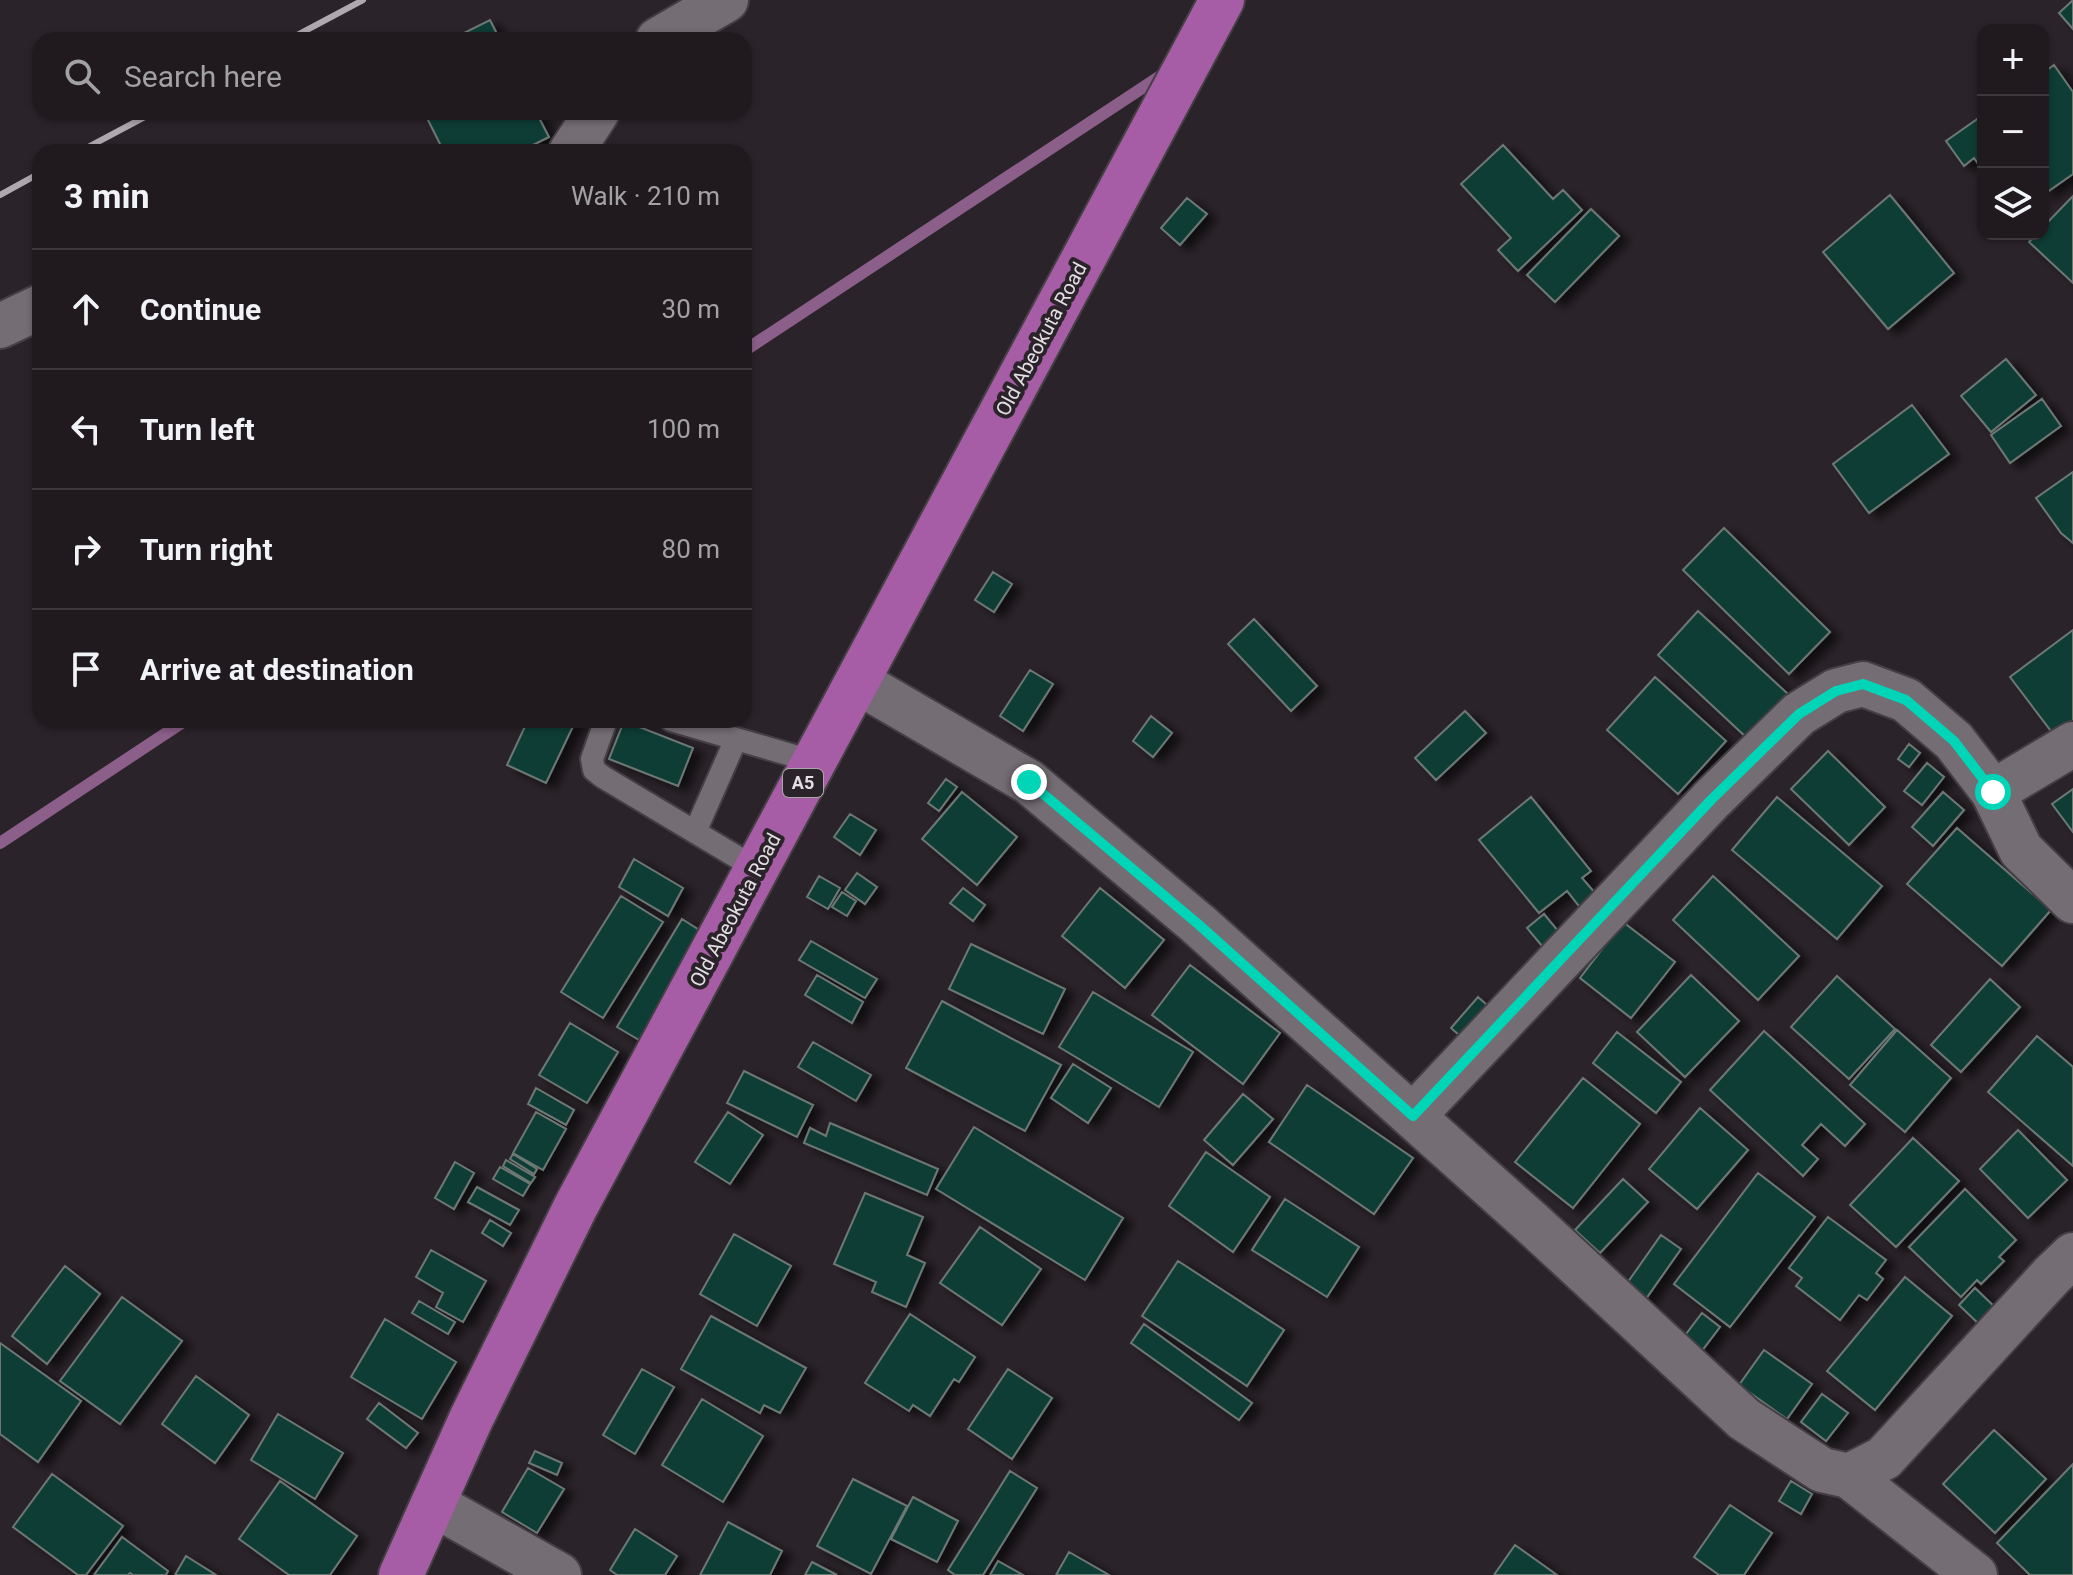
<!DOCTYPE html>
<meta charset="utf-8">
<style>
:root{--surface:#201a1f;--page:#282328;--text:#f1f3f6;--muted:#a2a1a4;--line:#3d383d}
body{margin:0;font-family:Roboto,sans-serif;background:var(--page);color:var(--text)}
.controls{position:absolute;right:24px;top:24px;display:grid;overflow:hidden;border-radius:16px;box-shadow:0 2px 6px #0004}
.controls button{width:72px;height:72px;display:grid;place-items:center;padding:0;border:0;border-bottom:2px solid var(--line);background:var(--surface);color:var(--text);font:40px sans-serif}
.stop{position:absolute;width:24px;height:24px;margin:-18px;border:6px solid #00d5b7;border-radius:50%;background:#fff}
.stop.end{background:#00d5b7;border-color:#fff;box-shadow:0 2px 8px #0008}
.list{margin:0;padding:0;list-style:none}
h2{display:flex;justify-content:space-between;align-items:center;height:104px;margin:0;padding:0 32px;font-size:34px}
h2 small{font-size:26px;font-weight:400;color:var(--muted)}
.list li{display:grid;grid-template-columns:52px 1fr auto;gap:24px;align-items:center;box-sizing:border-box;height:120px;padding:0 32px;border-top:2px solid var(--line)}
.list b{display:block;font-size:30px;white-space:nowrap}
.list em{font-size:26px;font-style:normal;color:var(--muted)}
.icon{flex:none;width:44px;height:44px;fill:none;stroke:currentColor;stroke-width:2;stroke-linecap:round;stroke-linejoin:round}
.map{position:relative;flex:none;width:2073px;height:1575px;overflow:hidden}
.search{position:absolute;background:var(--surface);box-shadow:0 2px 6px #0004;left:32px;top:32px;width:720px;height:88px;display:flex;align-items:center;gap:20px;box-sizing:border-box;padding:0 28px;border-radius:24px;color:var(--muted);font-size:30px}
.panel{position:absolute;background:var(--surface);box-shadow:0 2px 6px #0004;left:32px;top:144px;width:720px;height:584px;border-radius:24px}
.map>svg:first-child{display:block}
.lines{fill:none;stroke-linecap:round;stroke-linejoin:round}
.stream{stroke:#8c5f8a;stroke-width:12}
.building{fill:#103d35;stroke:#6d7875;stroke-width:2;filter:url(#shadow)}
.service-casing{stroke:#443f44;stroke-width:26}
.minor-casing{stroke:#443f44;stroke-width:48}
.trunk-casing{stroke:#443f44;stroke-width:48}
.service{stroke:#746d74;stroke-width:22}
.minor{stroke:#746d74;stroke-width:44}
.trunk{stroke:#a65da5;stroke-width:44}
.rail{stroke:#afa9af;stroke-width:6}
.route{stroke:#00d5b7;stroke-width:10}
.labels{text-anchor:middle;stroke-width:8;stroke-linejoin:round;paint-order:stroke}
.shield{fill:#2a2329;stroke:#aca6ab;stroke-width:2}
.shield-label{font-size:18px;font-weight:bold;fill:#e3dee3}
.street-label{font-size:20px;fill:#e3dee3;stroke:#2a2329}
</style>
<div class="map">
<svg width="2073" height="1575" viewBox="0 0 2073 1575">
<defs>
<filter id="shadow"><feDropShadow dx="9" dy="5" stdDeviation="4" flood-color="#0009"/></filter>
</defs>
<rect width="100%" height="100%" fill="#2a2329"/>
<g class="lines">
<!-- stream -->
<path class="stream" d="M744,351L1168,71
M0,843L186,720"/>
</g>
<!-- building -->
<path class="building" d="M2073,0V29L2059,13Z
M490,20L500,40H450Z
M2054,65L2073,92V174L2043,195V73Z
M424,112H536L549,137L519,152H444Z
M1983,115V171L1974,158L1964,166L1946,141Z
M1503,145L1553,199L1563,190L1582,210L1518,271L1498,250L1511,238L1461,184Z
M1890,195L1954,273L1888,329L1823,252Z
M2073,196V283L2029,242L2037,234H2043V227Z
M1187,198L1207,214L1180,245L1161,228Z
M1591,209L1619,236L1555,302L1527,275Z
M2006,359L2036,395L1991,432L1961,396Z
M2042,399L2061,426L2010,463L1991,435Z
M1912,405L1949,454L1869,513L1833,464Z
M2073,472V543L2061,533L2036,498Z
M1724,528L1830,632L1789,674L1683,570Z
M993,572L1012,584L994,612L975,600Z
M1698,611L1788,694L1747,738L1658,655Z
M1254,619L1317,686L1291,711L1228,644Z
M2073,630V727L2057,739L2010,677Z
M1030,670L1053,684L1023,731L1000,716Z
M1655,677L1726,741L1678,794L1607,730Z
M1465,711L1486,733L1436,780L1415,758Z
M1151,716L1172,733L1153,757L1133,741Z
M528,720H576L546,783L507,765Z
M624,721L693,748L678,786L609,759Z
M1909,744L1920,753L1909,767L1898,759Z
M1828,751L1885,807L1849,845L1791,789Z
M1927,763L1944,777L1922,805L1904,791Z
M946,779L957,787L939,811L928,803Z
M2073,789V832L2052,804Z
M962,792L1017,837L977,885L922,839Z
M1943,792L1964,810L1933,846L1912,827Z
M1531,797L1591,871L1582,878L1602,901L1586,915L1567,891L1539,913L1479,840Z
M1777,797L1882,886L1837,939L1732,850Z
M850,814L876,830L860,855L834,837Z
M1957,828L2051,910L2002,966L1907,884Z
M634,859L683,888L668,916L619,887Z
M857,873L877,887L865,904L845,890Z
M819,876L840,888L828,909L807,897Z
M1713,876L1799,956L1758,1000L1673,920Z
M963,888L985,905L973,921L950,903Z
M1100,888L1164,940L1125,988L1062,936Z
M842,892L856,901L847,916L832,907Z
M621,896L663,922L603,1018L561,992Z
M1544,914L1559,932L1542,946L1527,928Z
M682,919L704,933L639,1040L617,1027Z
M1623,922L1675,962L1631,1018L1580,978Z
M811,941L877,979L865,998L799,960Z
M971,944L1065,989L1043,1034L949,989Z
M1190,965L1280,1033L1243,1084L1152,1015Z
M817,975L863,1002L852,1023L805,995Z
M1691,975L1739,1021L1685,1077L1637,1032Z
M1837,976L1895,1029L1849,1079L1791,1027Z
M1990,979L2020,1007L1961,1072L1931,1045Z
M1093,992L1193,1052L1159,1107L1059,1047Z
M1478,997L1495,1012L1468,1043L1451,1028Z
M942,1001L1061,1065L1025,1131L906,1068Z
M570,1023L618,1052L587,1103L539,1075Z
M1897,1030L1951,1078L1905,1132L1850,1085Z
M1764,1031L1865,1124L1845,1146L1821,1124L1802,1145L1818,1159L1803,1176L1710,1090Z
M1617,1032L1681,1082L1656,1113L1593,1063Z
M2037,1036L2073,1067V1166L1988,1092Z
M813,1042L871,1075L856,1101L798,1067Z
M1073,1064L1111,1088L1088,1123L1051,1098Z
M744,1071L813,1105L797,1137L727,1103Z
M1583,1078L1640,1124L1573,1208L1515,1162Z
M1307,1085L1413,1158L1374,1214L1269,1142Z
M536,1088L574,1110L566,1125L528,1104Z
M1243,1094L1273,1119L1233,1165L1204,1140Z
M1700,1108L1748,1150L1697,1209L1649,1169Z
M536,1112L566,1129L543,1170L513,1153Z
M728,1112L763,1135L730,1184L695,1162Z
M830,1123L938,1169L927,1195L804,1143L810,1128L826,1136Z
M974,1127L1123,1218L1085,1280L936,1189Z
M2018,1130L2067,1180L2028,1218L1980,1169Z
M1913,1138L1959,1181L1896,1247L1850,1205Z
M1206,1152L1270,1197L1233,1252L1169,1206Z
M513,1154L537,1169L534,1174L510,1159Z
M506,1160L535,1177L531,1183L503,1166Z
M455,1162L474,1173L454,1209L435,1198Z
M500,1167L530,1184L523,1196L493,1179Z
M1758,1173L1815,1217L1730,1327L1674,1284Z
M1623,1179L1648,1202L1600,1253L1575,1230Z
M477,1187L519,1210L510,1225L468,1202Z
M1965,1189L2016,1240L1999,1257L2004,1261L1981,1284L1977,1280L1961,1297L1909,1247Z
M865,1193L923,1217L907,1255L925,1263L906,1307L872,1292L876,1282L834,1264Z
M1285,1199L1359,1247L1327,1297L1252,1250Z
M1828,1217L1886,1260L1876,1273L1883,1279L1867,1300L1859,1295L1840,1320L1796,1286L1802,1278L1789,1268Z
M490,1220L511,1233L503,1246L482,1233Z
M980,1227L1041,1269L1002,1325L940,1283Z
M734,1234L791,1266L757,1326L700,1294Z
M1661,1235L1681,1249L1643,1303L1623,1289Z
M431,1250L486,1281L463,1322L436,1307L443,1293L416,1277Z
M1178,1261L1284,1330L1247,1386L1142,1316Z
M65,1266L100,1294L47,1364L12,1336Z
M1905,1277L1952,1316L1875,1410L1827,1371Z
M1975,1288L1999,1311L1983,1328L1959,1305Z
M122,1297L182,1341L120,1424L60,1381Z
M419,1301L455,1322L448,1334L412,1313Z
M1702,1313L1720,1327L1701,1352L1683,1338Z
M910,1314L975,1357L959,1382L954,1379L930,1416L913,1405L909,1411L865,1383Z
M711,1316L806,1368L780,1413L764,1405L760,1413L681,1369Z
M385,1319L456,1362L422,1419L351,1377Z
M1144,1324L1252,1403L1239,1420L1131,1343Z
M0,1343L81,1401L38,1462L0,1434Z
M1764,1350L1812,1384L1787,1419L1739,1385Z
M642,1369L674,1387L635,1454L603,1435Z
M1008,1369L1052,1398L1012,1459L968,1429Z
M196,1376L249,1415L215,1463L162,1424Z
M1822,1394L1848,1413L1826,1441L1801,1422Z
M702,1399L763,1436L723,1502L662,1465Z
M379,1403L418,1433L406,1448L367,1419Z
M278,1414L343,1453L315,1499L251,1460Z
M1994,1430L2046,1479L1995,1533L1943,1484Z
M535,1451L562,1463L557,1475L529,1463Z
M2073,1464V1575H2030L1997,1543Z
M528,1468L564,1489L537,1533L502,1512Z
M1010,1471L1037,1488L983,1575H955L948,1570Z
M52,1474L123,1526L86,1575H78L13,1527Z
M853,1479L907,1506L871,1574L817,1546Z
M280,1481L357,1536L330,1575H289L239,1539Z
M1791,1481L1812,1494L1801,1514L1779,1501Z
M913,1497L958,1521L937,1562L891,1539Z
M1730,1505L1772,1533L1744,1575H1719L1694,1557Z
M728,1522L782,1551L770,1575H700Z
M635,1529L677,1556L665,1575H617L610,1570Z
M122,1537L168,1571L166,1575H133L130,1573L128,1575H94Z
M1515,1545L1557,1575H1494Z
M1069,1552L1109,1575H1056Z
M186,1556L216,1575H175Z
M998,1561L1023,1575H990Z
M812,1562L837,1575H805Z"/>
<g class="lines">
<!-- service casing -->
<g class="service-casing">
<path id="service" d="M606,720L592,759L594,770L603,777L757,869
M671,720L815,762
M695,832L736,739"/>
</g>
<!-- minor casing -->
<g class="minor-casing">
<path id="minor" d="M658,40L726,0
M571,152L597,112
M0,326L40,307
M858,682L1029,782L1198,924L1533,1224L1744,1419L1822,1470L1849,1476L1884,1458L2052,1275L2073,1255
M1993,792L2073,744
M1413,1116L1711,800L1799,714L1836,691L1863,684L1906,700L1954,741L1993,792L2021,850L2073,901
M1849,1476L1975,1575
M433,1504L559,1575"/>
</g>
<!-- trunk casing -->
<g class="trunk-casing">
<path id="trunk" d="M401,1575L471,1419L576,1206L1222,0"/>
</g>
<!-- service -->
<use href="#service" class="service"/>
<!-- minor -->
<use href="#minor" class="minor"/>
<!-- trunk -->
<use href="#trunk" class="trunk"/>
<!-- rail -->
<path class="rail" d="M288,40L363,0
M79,152L154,112
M0,195L40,173"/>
</g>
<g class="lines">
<!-- route -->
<path class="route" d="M1029,782L1198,924L1413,1116L1711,800L1799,714L1836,691L1863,684L1906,700L1954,741L1993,792"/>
</g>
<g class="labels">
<!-- shield labels -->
<rect class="shield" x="783" y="769" width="40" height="28" rx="6"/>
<g class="shield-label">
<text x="803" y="789">A5</text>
</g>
<!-- street labels -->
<g class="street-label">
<text transform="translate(1041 339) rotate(-62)" y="7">Old Abeokuta Road</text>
<text transform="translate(735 910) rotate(-62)" y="7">Old Abeokuta Road</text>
</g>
</g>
</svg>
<div class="controls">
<button>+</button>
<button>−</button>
<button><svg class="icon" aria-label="layers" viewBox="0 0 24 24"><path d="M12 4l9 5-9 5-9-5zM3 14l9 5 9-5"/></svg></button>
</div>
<div class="stop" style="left:1993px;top:792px"></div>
<div class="stop end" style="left:1029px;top:782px"></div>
<div class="search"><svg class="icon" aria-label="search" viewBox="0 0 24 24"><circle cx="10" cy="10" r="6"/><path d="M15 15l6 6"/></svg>Search here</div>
<section class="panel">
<h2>3 min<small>Walk · 210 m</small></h2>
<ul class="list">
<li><svg class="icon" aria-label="ahead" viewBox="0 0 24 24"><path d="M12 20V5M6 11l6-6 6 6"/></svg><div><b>Continue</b></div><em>30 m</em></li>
<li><svg class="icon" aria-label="left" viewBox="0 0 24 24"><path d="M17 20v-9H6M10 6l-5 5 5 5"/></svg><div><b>Turn left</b></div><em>100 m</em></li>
<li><svg class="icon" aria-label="right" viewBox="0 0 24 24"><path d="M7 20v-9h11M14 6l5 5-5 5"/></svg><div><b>Turn right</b></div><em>80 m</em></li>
<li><svg class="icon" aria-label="arrive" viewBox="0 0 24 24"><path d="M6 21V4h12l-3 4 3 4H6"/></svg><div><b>Arrive at destination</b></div></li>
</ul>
</section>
</div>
